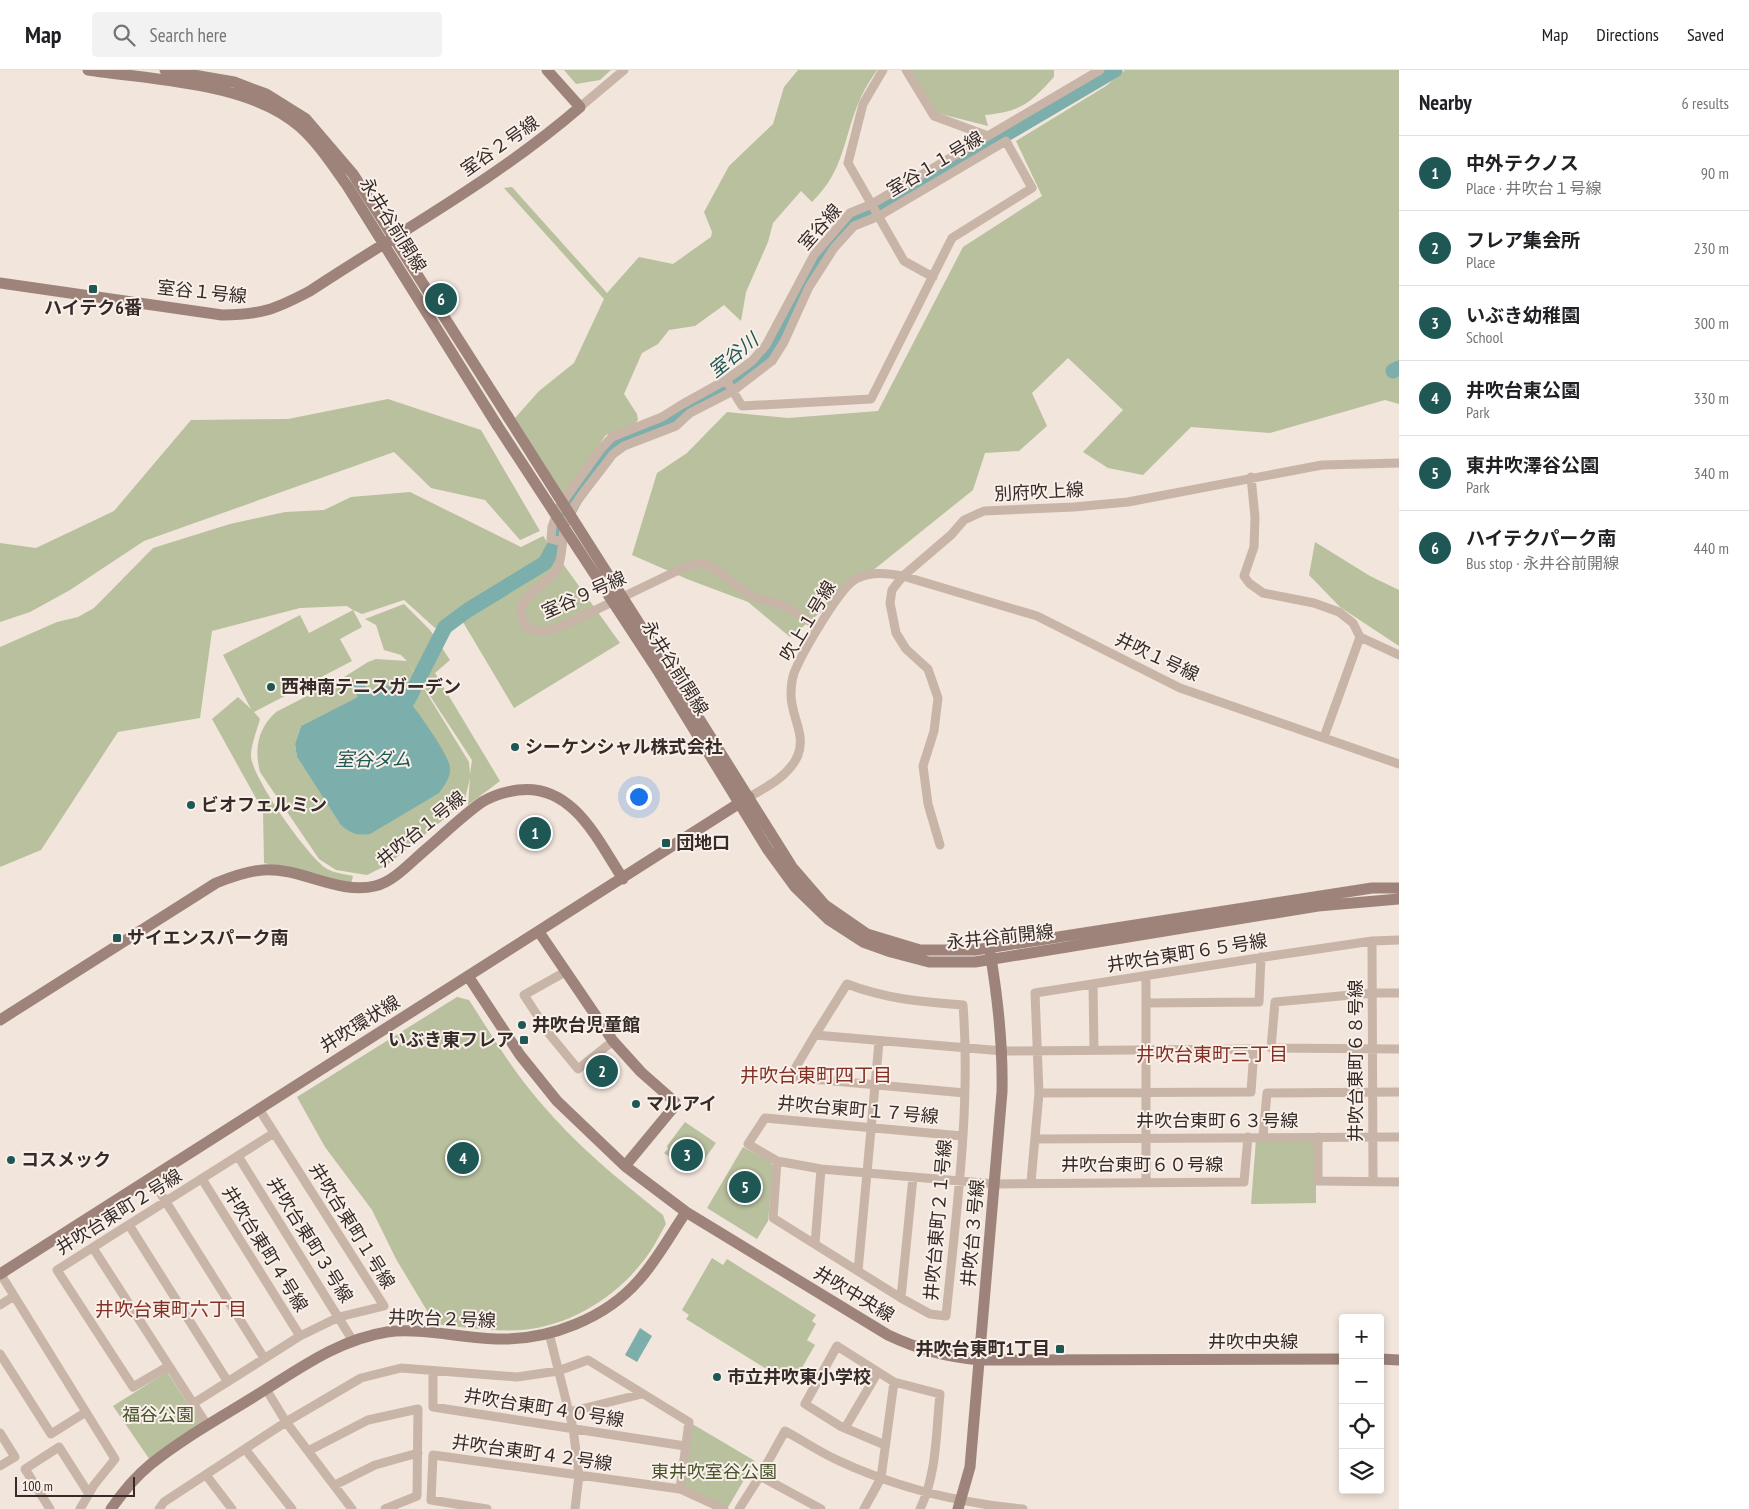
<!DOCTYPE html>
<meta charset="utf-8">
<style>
:root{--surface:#fff;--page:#f2f2f2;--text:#202124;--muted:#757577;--line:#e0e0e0;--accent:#1f5755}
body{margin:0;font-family:"PT Sans Narrow","Noto Sans JP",sans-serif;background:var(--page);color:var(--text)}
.controls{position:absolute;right:15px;bottom:15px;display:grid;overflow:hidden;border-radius:5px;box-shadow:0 2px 8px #0003}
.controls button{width:45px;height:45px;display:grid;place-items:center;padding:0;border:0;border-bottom:1px solid var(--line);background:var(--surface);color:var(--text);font:25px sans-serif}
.scale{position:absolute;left:15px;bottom:12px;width:120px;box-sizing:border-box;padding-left:5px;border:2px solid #362b28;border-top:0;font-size:14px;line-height:18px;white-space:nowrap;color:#362b28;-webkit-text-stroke:4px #f9f0e9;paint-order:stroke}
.you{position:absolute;left:638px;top:726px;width:18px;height:18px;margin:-12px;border:4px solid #fff;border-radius:50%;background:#1a73e8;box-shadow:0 0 0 8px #1a73e833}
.badge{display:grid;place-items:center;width:32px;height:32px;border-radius:50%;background:var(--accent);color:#fff;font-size:16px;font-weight:700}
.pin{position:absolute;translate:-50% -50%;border:2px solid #fff;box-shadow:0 1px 5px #0006}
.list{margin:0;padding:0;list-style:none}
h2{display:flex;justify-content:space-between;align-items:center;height:65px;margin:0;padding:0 20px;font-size:21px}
h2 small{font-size:16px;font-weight:400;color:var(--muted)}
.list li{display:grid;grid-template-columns:32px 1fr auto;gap:15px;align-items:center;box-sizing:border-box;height:75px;padding:0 20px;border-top:1px solid var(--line)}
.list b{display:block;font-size:19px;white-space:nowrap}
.list p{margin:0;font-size:16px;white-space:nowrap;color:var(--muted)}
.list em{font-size:16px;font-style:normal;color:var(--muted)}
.icon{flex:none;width:28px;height:28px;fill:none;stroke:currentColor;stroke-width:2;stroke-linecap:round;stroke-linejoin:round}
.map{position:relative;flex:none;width:1399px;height:1439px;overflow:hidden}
header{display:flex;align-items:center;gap:30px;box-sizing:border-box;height:70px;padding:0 25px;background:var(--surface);border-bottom:1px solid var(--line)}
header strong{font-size:24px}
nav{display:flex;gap:28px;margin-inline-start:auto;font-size:18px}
.search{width:350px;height:45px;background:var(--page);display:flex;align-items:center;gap:12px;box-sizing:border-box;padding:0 18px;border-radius:5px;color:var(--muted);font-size:19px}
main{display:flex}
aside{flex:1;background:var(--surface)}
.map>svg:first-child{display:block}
.green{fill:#b8c09d;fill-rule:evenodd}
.water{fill:#7caeab}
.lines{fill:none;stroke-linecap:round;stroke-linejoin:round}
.river{stroke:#7caeab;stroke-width:15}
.street{stroke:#c9b4a8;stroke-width:9}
.secondary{stroke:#9d837a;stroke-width:11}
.secondary-bridge{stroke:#9d837a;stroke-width:11}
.poi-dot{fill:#1f5755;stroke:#f9f0e9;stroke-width:2}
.labels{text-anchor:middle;stroke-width:4;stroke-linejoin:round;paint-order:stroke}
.street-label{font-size:18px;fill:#362b28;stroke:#f9f0e9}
.poi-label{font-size:18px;font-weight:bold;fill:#362b28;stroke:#f9f0e9;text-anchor:start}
.park-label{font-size:18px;fill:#49542d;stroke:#f9f0e9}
.water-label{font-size:19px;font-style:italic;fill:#1f5755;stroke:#f9f0e9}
.neighbourhood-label{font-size:19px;fill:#833124;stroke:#f9f0e9}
</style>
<header>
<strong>Map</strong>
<div class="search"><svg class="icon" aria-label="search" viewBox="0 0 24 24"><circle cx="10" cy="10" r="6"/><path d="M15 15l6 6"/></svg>Search here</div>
<nav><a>Map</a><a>Directions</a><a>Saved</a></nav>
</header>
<main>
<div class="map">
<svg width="1399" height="1439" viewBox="0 0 1399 1439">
<rect width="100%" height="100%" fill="#f1e5dc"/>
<!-- green -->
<path class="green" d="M564,0H611L600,10L576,14Z
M798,0H877C871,9 865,18 861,27C843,66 846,99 812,132L801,121L773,153L768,172L746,222L741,251L724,235L695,256L669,260L658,274L642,283L624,324L637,344L638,350L634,355L606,365L564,425L515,348L539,321L574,293L604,229L504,118L512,117L607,223L639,187L673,194L711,167L712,162L704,142L729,96L773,54L784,17Z
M910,0H1054V7C1029,34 1022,41 985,45L988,56L937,43Z
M1125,0H1399V334L1385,330L1270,363L1191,357L1143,405L1108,398L1083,382L1123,340L1068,288L1032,323L1047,356L1019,381L985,383L973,420L790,567L748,532L687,509L632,485L657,403L687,383L727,342L788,348L878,341L963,177L1042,126L1016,71L1106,16Z
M388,329L481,360L540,461L520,470L485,430L431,418L394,382L144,471L70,520L30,542L0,552V473L36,478L114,441L191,350L288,349Z
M410,422L521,477L543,466L620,573L514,638L460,547L435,558L404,530L362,544L353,540L362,557L340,569L352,591L254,642L260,649C257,660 251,675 251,686C252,708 308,787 327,799C334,803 345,804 353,806L351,814L264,793L263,741L212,649L238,627L251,639L223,585L300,545L309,563L353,540L347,536L300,538L212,561L200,648L118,662L41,780L0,797V577L57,552L78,547L94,538L153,478L230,454L285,442L324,440L351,427Z
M1315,472L1370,506L1399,520V576L1340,537L1309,505Z
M404,534L430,560L450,590L435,603L500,711L468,735L470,708L464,733L387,795L367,805L336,800L319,789L260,702C254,679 258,658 276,642L344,607L368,592L376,589L407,591L401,585L384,580L376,555L365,549ZM407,591L472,690L470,704L469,692ZM361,610L368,622L404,623L444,683L340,754L297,687L295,674L301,656L359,627Z
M457,927L469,930C491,964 512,1000 539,1031C576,1075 619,1110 663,1145L666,1154C659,1166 653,1179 644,1190C616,1227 570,1256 522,1260C493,1262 464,1257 435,1254L396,1189L372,1140L325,1077L297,1027Z
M685,1052L716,1073L699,1097L689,1091L685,1098L664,1083L668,1079L667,1076Z
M1256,1069L1316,1070V1133L1251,1134Z
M743,1077L770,1091L773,1096L768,1151L757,1169L707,1138Z
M712,1188L723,1195L727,1189L816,1245L812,1251L816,1254L807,1270L815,1275L792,1315L686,1249L689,1245L682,1240Z
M167,1302L202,1355L150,1390L113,1336Z
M689,1352L755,1391L727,1439L680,1419Z"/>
<!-- water -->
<path class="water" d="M361,609L368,621C382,615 391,614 404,623C414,638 449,683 450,698C451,707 444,716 439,723L370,764C356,766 350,763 340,754L297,687L295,674L301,656L358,627L352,614Z
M640,1258L652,1266L637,1292L625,1285Z"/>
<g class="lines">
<!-- river -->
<path class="river" d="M1393,301L1399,298
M408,630L445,557L468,540L545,493L555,475L557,463L580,419L616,372L661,354L724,320L762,292L775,277L794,232L809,206L829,176L853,151L901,126L1115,0"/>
<!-- street -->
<path class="street" d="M883,0L863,34L848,93L904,191L933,207
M906,0L934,46L988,66
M580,37L624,0
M726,310L742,336L871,329L952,168L1032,118L1006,71L879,146L854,156L834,178L809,217L784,272L772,291L733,321L690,343L676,356L624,376L613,384C601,401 571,435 565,454C562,466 563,489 557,499C546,517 506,530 527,556C534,564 546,561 556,559L683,498L700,493L711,496L752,527L782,535L819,557
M1251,407L1255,447L1254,477L1244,506L1249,513L1263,523L1314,533L1339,542L1353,553L1360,567L1399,585
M562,472L551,469L552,457L559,437L600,380L612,367L662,347L681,335L726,310L752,291L766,275L814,185L850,143L872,134L1100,0
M1324,667L1360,567
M749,727C767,717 790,705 798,685C806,664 791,646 791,625C791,619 792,609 794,603C802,583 838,521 854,510C869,501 887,503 903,506L1037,546L1180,618L1399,694
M940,775L928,734L923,696L934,661L938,628L928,599L906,579L896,563L890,533L892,520L903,506L951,465L964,450L984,441L1074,437L1128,432L1322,395L1399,393
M1372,871L1373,1110
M565,902L524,925L550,965L578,999L613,971
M1146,906V1111
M1093,914L1094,979
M1399,923H1373L1275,932L1271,978L1399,979
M1146,933L1259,932L1261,887
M815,965L790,1007L965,1023
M962,1066L765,1048L748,1074L777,1091L821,1099L995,1114L1244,1112L1248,1067
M1263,1066L1267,1023L1399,1022
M1318,1067V1111L1399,1112
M1035,1069L1399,1067
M238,1086L353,1271
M777,1091L773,1148L901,1228L930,1244L946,1246C956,1143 971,1038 963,935C922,932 886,929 847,914L815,965L1003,981L1254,979L1251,1022L1039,1023
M151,1108L264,1288
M202,1109L300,1266
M1031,1112L1039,1023L1035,923L1271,886L1372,871L1399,870
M129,1155L228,1312
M815,1174L821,1099
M93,1178L207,1355
M858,1201L879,972
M0,1203L115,1389L94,1415L80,1439
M901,1228L913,1107
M0,1235L14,1226
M549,1263L573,1358L579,1405L575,1439
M0,1284L51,1364L86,1342
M169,1296L133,1317L57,1200L274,1063
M433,1302V1337L685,1376
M266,1319L286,1352L352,1439
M194,1333L300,1266L339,1247L384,1236L259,1039
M569,1342L642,1324
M845,1358L878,1302
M0,1363L15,1387L0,1396
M885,1375L840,1356L805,1334L837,1276L894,1312L940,1324C936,1362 937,1404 920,1439
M245,1379L292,1439
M308,1381L368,1350L418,1339L417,1426L385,1439
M206,1405L232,1439
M335,1415L375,1395L418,1383
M50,1439L25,1399L59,1377L89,1424
M159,1439L164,1432L286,1352L361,1308L401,1298L517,1307L558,1301L588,1290L689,1352L680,1419
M487,1439L431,1430L433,1385L680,1419L724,1439
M739,1439L760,1406
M821,1439L760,1406L785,1361C802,1370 818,1381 835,1389C894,1417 959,1433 1023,1439
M864,1439L881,1408L894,1312"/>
<!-- secondary -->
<path class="secondary" d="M88,0C153,10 249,12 300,57C319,74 333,96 348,117L497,355
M165,0L234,12L266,24L306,49L353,104L508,347
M0,213L222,245C261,245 276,239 310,221C401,161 498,108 580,37L547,0
M668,599L792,797L825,835L867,864L920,880H975L1372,818H1399
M660,604L768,780L795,817L829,850L863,872L891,882L929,892H975L1318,836L1399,829
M539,862L613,971L641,1002L675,1032L673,1038L625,1096
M468,906L520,985L557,1031L625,1096L686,1142L888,1265C920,1280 944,1286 979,1290L1343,1289
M0,950L216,813C231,807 247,801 263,800C300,797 338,825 375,816C393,812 410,793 424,781C443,765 462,746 482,732C494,725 504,722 518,720C573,713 598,771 623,809
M0,1204L749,727
M1380,1289L1399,1290
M111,1439C122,1423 135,1407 151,1394C182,1369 218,1349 252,1328C295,1302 336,1270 387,1262C420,1257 466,1269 500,1269C550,1270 606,1248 639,1210C657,1190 671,1164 686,1142
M958,1439L970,1397L1002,1022C1003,974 998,929 990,882"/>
<!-- secondary-bridge -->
<path class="secondary-bridge" d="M508,347L668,599
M497,355L660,604"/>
</g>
<!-- markers -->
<g class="poi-dot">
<rect x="88" y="214" width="10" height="10" rx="2.5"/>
<circle cx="271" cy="617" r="5"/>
<circle cx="515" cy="677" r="5"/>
<circle cx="191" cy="735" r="5"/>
<rect x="661" y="768" width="10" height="10" rx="2.5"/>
<rect x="112" y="863" width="10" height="10" rx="2.5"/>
<circle cx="522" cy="955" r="5"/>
<rect x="519" y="965" width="10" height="10" rx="2.5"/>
<circle cx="636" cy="1034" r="5"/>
<circle cx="11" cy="1090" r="5"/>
<rect x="1055" y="1274" width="10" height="10" rx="2.5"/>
<circle cx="717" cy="1307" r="5"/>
</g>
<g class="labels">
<!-- street labels -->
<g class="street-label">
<text transform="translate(500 76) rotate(-35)" y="6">室谷２号線</text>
<text transform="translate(935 94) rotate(-31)" y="6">室谷１１号線</text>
<text transform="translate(393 155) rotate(58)" y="6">永井谷前開線</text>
<text transform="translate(820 157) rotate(-49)" y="6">室谷線</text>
<text transform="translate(202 222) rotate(6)" y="6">室谷１号線</text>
<text transform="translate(1039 422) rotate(-3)" y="6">別府吹上線</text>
<text transform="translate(584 525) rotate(-24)" y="6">室谷９号線</text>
<text transform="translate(808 551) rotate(-59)" y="6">吹上１号線</text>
<text transform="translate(1157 587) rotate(25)" y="6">井吹１号線</text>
<text transform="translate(675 598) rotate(58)" y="6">永井谷前開線</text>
<text transform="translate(421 759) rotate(-39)" y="6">井吹台１号線</text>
<text transform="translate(1000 867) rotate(-6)" y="6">永井谷前開線</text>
<text transform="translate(1187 883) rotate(-9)" y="6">井吹台東町６５号線</text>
<text transform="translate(360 954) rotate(-32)" y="6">井吹環状線</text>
<text transform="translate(1356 991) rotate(-90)" y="6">井吹台東町６８号線</text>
<text transform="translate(858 1040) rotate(5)" y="6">井吹台東町１７号線</text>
<text x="1217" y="1057">井吹台東町６３号線</text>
<text x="1142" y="1101">井吹台東町６０号線</text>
<text transform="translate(119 1142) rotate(-32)" y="6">井吹台東町２号線</text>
<text transform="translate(938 1150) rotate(-85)" y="6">井吹台東町２１号線</text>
<text transform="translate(352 1156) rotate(58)" y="6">井吹台東町１号線</text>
<text transform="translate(973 1163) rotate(-85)" y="6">井吹台３号線</text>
<text transform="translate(310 1170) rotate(58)" y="6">井吹台東町３号線</text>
<text transform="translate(265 1179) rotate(58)" y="6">井吹台東町４号線</text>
<text transform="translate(854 1224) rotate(31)" y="6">井吹中央線</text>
<text transform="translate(442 1249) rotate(2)" y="6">井吹台２号線</text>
<text x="1253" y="1278">井吹中央線</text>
<text transform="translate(544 1338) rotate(9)" y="6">井吹台東町４０号線</text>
<text transform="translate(532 1383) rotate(8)" y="6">井吹台東町４２号線</text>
</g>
<!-- poi labels -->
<g class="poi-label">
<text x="93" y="244" text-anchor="middle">ハイテク6番</text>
<text x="281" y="623">西神南テニスガーデン</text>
<text x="525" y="683">シーケンシャル株式会社</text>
<text x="201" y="741">ビオフェルミン</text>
<text x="676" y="779">団地口</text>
<text x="127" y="874">サイエンスパーク南</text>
<text x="532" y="961">井吹台児童館</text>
<text x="514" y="976" text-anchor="end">いぶき東フレア</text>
<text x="646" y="1040">マルアイ</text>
<text x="21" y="1096">コスメック</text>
<text x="1050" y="1285" text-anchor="end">井吹台東町1丁目</text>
<text x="727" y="1313">市立井吹東小学校</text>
</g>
<!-- park labels -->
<g class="park-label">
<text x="158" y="1351">福谷公園</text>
<text x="714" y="1408">東井吹室谷公園</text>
</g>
<!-- water labels -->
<g class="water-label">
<text transform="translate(733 285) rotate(-39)" y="7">室谷川</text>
<text x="373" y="696">室谷ダム</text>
</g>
<!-- neighbourhood labels -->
<g class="neighbourhood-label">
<text x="1212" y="991">井吹台東町三丁目</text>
<text x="816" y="1012">井吹台東町四丁目</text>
<text x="171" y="1246">井吹台東町六丁目</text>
</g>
</g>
</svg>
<div class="controls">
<button>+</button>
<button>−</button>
<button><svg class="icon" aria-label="locate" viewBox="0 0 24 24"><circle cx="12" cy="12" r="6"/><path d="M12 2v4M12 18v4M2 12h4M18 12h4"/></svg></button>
<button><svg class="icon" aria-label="layers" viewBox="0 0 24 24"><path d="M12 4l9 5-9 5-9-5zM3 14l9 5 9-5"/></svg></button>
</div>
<div class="scale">100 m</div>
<div class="you"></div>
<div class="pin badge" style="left:535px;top:763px">1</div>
<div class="pin badge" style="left:602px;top:1001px">2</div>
<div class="pin badge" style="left:687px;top:1085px">3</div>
<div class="pin badge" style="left:463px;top:1088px">4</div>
<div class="pin badge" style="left:745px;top:1117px">5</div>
<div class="pin badge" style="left:441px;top:229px">6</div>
</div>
<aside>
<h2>Nearby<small>6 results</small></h2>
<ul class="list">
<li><span class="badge">1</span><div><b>中外テクノス</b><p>Place · 井吹台１号線</p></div><em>90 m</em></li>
<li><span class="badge">2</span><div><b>フレア集会所</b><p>Place</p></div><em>230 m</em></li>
<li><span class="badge">3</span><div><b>いぶき幼稚園</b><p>School</p></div><em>300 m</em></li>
<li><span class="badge">4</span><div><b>井吹台東公園</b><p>Park</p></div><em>330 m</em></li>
<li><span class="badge">5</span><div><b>東井吹澤谷公園</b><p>Park</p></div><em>340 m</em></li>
<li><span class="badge">6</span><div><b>ハイテクパーク南</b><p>Bus stop · 永井谷前開線</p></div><em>440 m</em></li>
</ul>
</aside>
</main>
